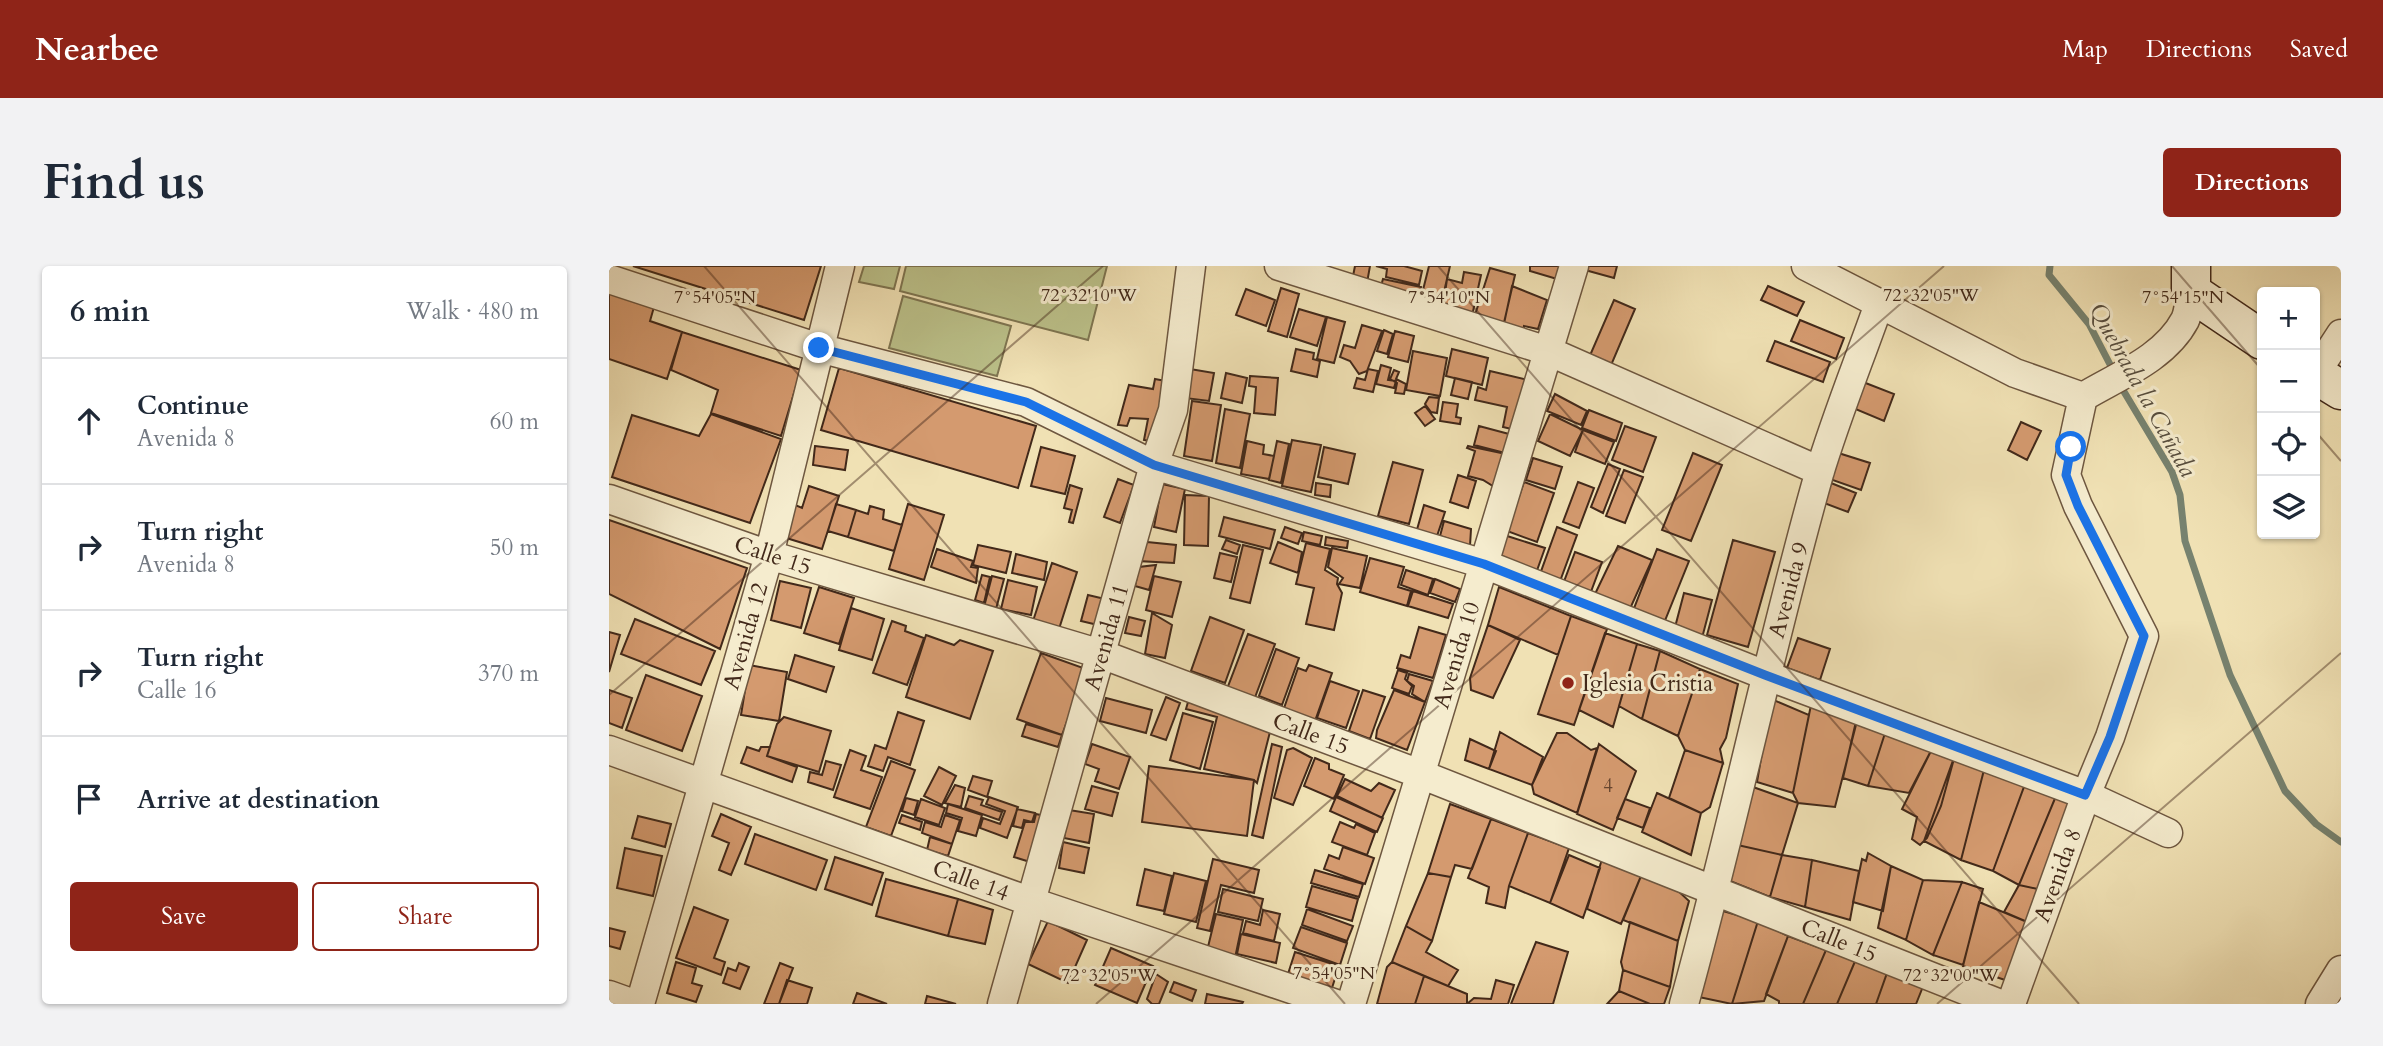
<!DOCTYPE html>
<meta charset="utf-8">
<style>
:root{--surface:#fff;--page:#f2f2f3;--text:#1f2937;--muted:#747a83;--line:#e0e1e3;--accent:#8f2418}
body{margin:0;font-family:Cardo,serif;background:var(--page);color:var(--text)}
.controls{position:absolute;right:21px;top:21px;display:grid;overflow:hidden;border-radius:7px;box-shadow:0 2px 5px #0004}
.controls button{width:63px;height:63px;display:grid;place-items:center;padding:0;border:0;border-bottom:2px solid var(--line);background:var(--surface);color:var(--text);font:35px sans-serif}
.stop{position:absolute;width:21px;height:21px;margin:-16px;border:5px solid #1a73e8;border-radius:50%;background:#fff}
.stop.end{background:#1a73e8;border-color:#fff;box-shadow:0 2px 7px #0008}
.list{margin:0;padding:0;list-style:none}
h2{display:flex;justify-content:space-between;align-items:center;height:91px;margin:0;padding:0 28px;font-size:30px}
h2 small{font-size:23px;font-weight:400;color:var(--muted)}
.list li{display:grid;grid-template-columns:46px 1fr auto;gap:21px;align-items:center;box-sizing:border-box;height:126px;padding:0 28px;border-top:2px solid var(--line)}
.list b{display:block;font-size:26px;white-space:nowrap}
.list p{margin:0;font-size:23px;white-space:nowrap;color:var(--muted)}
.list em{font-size:23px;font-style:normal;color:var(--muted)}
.actions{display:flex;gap:14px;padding:21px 28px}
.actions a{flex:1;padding:16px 0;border:2px solid var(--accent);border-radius:7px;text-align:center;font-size:24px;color:var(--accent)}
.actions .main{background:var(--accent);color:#fff}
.icon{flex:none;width:38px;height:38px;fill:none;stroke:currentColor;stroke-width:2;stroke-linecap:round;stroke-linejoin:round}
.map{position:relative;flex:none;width:1732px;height:738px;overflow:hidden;border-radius:7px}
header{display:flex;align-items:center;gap:42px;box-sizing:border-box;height:98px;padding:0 35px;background:var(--accent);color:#fff}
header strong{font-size:33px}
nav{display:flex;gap:38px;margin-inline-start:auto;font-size:24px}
.intro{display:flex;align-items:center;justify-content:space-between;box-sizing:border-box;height:168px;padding:0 42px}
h1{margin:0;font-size:49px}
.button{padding:18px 32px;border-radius:7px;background:var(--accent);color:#fff;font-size:24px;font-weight:700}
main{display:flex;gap:42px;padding:0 42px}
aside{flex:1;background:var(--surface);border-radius:7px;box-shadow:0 2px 5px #0004}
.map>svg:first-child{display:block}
.green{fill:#bcc28b;stroke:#7f7652;stroke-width:2}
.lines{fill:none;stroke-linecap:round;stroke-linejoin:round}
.stream{stroke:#77826f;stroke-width:7}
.building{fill:#d49a6f;stroke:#42291a;stroke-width:2}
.street-casing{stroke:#6e5740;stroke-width:31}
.secondary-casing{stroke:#42291a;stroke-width:41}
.street{stroke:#f5ecce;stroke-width:28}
.secondary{stroke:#f5ecce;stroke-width:38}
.route{stroke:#1a73e8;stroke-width:9}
.ticks{fill:none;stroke:#42291a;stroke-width:2;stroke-opacity:0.45}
.poi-dot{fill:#8f2418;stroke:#f5ecce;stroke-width:2.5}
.labels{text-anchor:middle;stroke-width:6;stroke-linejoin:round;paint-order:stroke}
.number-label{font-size:19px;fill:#66452f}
.street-label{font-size:23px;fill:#42291a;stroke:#f5ecce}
.poi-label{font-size:23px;fill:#42291a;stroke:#f5ecce;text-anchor:start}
.water-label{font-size:24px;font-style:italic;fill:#584e3e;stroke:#f5ecce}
.ticks-label{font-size:18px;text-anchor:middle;fill:#42291a;stroke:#f5ecce;stroke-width:6;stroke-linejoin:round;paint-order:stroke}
</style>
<header>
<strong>Nearbee</strong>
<nav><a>Map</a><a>Directions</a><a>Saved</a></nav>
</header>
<div class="intro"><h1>Find us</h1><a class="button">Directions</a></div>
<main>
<aside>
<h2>6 min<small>Walk · 480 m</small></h2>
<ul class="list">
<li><svg class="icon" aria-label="ahead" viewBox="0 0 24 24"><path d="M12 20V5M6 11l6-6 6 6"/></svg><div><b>Continue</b><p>Avenida 8</p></div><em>60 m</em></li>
<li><svg class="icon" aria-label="right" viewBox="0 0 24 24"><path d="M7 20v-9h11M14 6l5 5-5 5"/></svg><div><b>Turn right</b><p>Avenida 8</p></div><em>50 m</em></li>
<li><svg class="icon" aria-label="right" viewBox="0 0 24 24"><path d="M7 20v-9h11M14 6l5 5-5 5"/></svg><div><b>Turn right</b><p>Calle 16</p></div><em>370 m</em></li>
<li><svg class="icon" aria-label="arrive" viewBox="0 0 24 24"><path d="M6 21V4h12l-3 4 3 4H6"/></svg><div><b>Arrive at destination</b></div></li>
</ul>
<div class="actions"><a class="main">Save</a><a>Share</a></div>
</aside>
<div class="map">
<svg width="1732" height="738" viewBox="0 0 1732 738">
<rect width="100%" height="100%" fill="#f0e1b4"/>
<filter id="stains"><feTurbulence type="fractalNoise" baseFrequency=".00286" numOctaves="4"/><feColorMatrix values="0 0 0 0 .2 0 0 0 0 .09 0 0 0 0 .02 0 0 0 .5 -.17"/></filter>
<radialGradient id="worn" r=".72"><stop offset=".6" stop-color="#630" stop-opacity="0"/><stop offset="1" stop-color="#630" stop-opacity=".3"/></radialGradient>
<!-- green -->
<path class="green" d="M255,0H291L285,23L250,16Z
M297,0H498L479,74L291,25Z
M294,30L402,60L388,110L280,82Z"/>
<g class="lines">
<!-- stream -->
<path class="stream" d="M1441,0L1440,9L1480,58L1506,108
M1511,119L1563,206L1571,229L1576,275L1621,409L1676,525L1707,558L1732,576"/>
</g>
<!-- building -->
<path class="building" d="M24,0H212L195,54Z
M746,0H761L758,17L743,15Z
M767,0H795L813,5L810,19L777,11L778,3Z
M820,0H841L831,43L810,40Z
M921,0H952L948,13L921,5Z
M977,0H1008L1005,12L976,4Z
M881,2L906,9L894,61L866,49Z
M855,6L872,9L863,50L834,41L838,13L853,17Z
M774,13L812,21L808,40L770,27Z
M903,20L938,34L929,63L915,60L914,73L893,67Z
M1159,20L1195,36L1188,50L1152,34Z
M672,22L690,28L678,71L659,65Z
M637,23L666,34L657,60L627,49Z
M0,26L45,41L41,55L73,66L58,113L0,93Z
M1005,34L1026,43L1000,104L979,94Z
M690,43L717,51L708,80L681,71Z
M718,51L736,56L725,97L708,93Z
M1191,54L1235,72L1227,93L1182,75Z
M753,59L773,65L758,105L750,108L741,95L731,91L735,79L746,82Z
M775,64L784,68L778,88L768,85Z
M786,65L805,70L799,96L779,91Z
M73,66L192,104L172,170L102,147L109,124L62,104Z
M1166,75L1221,96L1214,116L1158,95Z
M687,83L705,87L704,93L711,95L708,111L682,105Z
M843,83L879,92L873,119L837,110Z
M804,85L838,92L831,130L797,124Z
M772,99L782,102L779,114L787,115L785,122L767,118Z
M230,102L427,160L409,222L212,164Z
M581,103L605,107L600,135L576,132Z
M759,103L769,105L764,126L745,122L748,112L756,114Z
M785,104L790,106L787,113L797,118L795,128L786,127L788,117L781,113Z
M881,105L923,115L911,165L894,161L898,141L866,134L869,121L877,124Z
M617,107L638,112L633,137L612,132Z
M641,110L669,112L666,149L645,147L647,121L640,120Z
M846,112L863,116L859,133L842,129Z
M546,113L562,116L547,176L535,174L539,153L521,152L518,160L509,159L520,119L544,123Z
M1254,116L1285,128L1275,155L1244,142Z
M946,128L978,145L972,159L938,145Z
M820,131L830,132L828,147L822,146L816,138Z
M583,135L612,139L603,195L575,190Z
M834,136L849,138L847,151L852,152L851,158L831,155Z
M816,140L826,153L816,160L806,147Z
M616,143L641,148L631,202L607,197Z
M980,144L1013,157L1007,175L973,162Z
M102,148L172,173L141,257L3,211L23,149L90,170Z
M941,148L974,164L961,190L929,175Z
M1412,156L1432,165L1418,194L1399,184Z
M870,160L900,168L896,187L865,179Z
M1016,160L1047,171L1034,206L1003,194Z
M974,164L1005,176L996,198L966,186Z
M683,174L712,179L702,226L673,220Z
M638,175L655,179L654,188L665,190L660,213L632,208Z
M668,175L680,178L672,217L660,214Z
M206,180L239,184L236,204L204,199Z
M859,180L897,188L887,222L874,214L859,210L866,185L858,182Z
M432,181L466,190L456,228L422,220Z
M715,181L746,188L739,218L709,211Z
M1223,185L1261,197L1252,224L1215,211Z
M1084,187L1113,199L1082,275L1053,264Z
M924,192L953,201L946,223L917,214Z
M784,196L814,204L800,258L769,250Z
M999,198L1011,203L994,247L982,241Z
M1015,204L1034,211L1016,257L997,250Z
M849,209L867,215L859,242L841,236Z
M509,213L525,219L511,257L495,251Z
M915,216L945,227L928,276L898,265Z
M969,216L985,222L970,262L954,256Z
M707,217L722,219L721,231L706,229Z
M1222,217L1247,227L1239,246L1215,237Z
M553,218L576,223L567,266L545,261Z
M461,219L473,223L464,257L460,256L463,244L455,242Z
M200,220L230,230L213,283L174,271L184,238L193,242Z
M576,229L600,230L599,280L575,279Z
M227,238L247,244L239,271L219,265Z
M299,238L335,249L315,314L280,303Z
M815,239L836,246L827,273L807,267Z
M261,240L275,244L274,253L293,259L285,285L239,271L247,244L259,248Z
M615,251L666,264L661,283L610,270Z
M0,254L138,302L111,383L0,328Z
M835,255L862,263L861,280L831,270Z
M676,261L693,267L689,278L672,272Z
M948,261L968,269L950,318L930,311Z
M695,266L713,270L711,279L693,275Z
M895,269L936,282L926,310L885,297Z
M717,271L739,275L738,282L716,279Z
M617,274L631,279L628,288L613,283Z
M1124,274L1166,286L1139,381L1098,369Z
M538,276L567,279L565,297L529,295Z
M669,276L693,286L689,307L661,297Z
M697,277L721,283L716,304L729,312L728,318L733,327L725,364L697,358L705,322L687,318Z
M369,279L402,286L397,307L364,299Z
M634,279L654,284L641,337L621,332Z
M1009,280L1043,294L1020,345L986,328Z
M723,282L758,290L751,322L730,318L734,312L719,301Z
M328,283L364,295L362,301L369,302L367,317L322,301Z
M1048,283L1080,295L1055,357L1024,345Z
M966,286L993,296L980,331L953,321Z
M611,287L628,291L622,316L605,312Z
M407,288L438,296L435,314L403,307Z
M761,292L795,301L789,321L802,325L798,340L751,326Z
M443,297L468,306L450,363L424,355Z
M547,299L540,324L526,320L530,301Z
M797,304L824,313L819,329L792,319Z
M373,309L381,311L375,337L366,334Z
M383,310L395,313L387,343L375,341Z
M545,310L572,316L563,351L537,344Z
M826,313L851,323L846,336L821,327Z
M399,314L428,321L422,349L392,343Z
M171,315L202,322L192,362L162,354Z
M210,321L245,332L230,378L195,367Z
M890,321L962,350L949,389L879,359Z
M804,325L844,338L839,352L799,340Z
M1075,327L1103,334L1093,372L1065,365Z
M479,329L496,333L489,359L472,355Z
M242,342L275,353L263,394L230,384Z
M543,347L563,359L556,392L536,388Z
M962,350L998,363L965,459L929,448Z
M520,351L536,355L532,370L516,367Z
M601,351L635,364L616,417L582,405Z
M26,353L106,385L92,419L12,388Z
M283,355L297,360L296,365L315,372L298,419L264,407Z
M879,359L911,374L884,432L862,424L861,412Z
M810,361L837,369L824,412L788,402L792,389L801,392Z
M0,366L11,369L0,406Z
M996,367L1028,378L1004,461L970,444Z
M639,368L666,378L645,434L618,423Z
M317,369L345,379L351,374L384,385L361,453L297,431Z
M1189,372L1221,383L1211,414L1178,402Z
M1028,378L1051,385L1033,453L1010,440Z
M667,383L690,392L673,439L650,430Z
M1051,385L1091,403L1069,470L1033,453Z
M432,387L477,403L453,469L408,453Z
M186,389L225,401L217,426L179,413Z
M140,399L178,406L170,455L132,449Z
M700,399L723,407L706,455L674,445L689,402L697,405Z
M1091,403L1129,418L1117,472L1111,483L1114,497L1076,484L1069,470Z
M789,404L798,407L796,413L803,420L800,428L783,422Z
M800,408L824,415L816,436L803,428L805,420L798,415Z
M37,409L93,430L73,485L17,464Z
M721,415L750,425L737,462L708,452Z
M0,424L23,432L13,462L0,457Z
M754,424L776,431L761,473L740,465Z
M785,424L816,436L798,484L767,472L768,464Z
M557,431L571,437L557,474L542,469Z
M497,432L543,444L537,467L491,455Z
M1162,433L1200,449L1184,527L1148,516Z
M579,436L663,458L648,517L645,514L595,503L608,451L577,443Z
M1202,439L1249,451L1226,541L1189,537L1184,527Z
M289,446L315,455L301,499L279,491L274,505L259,500L266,479L277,483Z
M574,447L604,456L591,503L561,494Z
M175,451L222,465L210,506L158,490L168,458Z
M1248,451L1278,461L1259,520L1234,512Z
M417,458L453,469L449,481L413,470Z
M1278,461L1325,479L1300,527L1259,520Z
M891,466L934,491L923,519L880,503Z
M948,467H958L982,484L988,482L968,547L925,528L923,519Z
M861,473L887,485L880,503L856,494Z
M483,478L521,491L510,523L486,515L490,503L476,498Z
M663,478L673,481L654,572L643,569Z
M990,478L1027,505L1004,564L968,548Z
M1325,479L1346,489L1332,540L1318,572L1311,579L1303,573L1308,551L1293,543Z
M138,481L150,485L152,481H161L158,490L188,501L183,516L132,497Z
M684,482L703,492L684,539L665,532L678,484Z
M241,484L257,490L252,504L273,511L261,543L225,531Z
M1076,484L1114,497L1101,541L1092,547L1060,532Z
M1346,489L1376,500L1352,594L1315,575Z
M706,492L720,498V503L735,509L725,533L695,520Z
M217,495L232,499L224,524L199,516L201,506L213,509Z
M282,495L306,504L282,570L257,561Z
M540,500L645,514L638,570L533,556Z
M1376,500L1416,518L1384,605L1352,594Z
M330,501L347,510L333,539L315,530Z
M364,510L383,515L378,531L359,524Z
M736,513L762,525L770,517L786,524L773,552L728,530Z
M1416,518L1447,530L1410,619L1384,605Z
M346,519L356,522L352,541L336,537Z
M483,520L509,527L503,550L476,543Z
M1144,521L1189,537L1173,589L1124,578Z
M1048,527L1092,547L1082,589L1033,566Z
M360,530L374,534L372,539L393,546L390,554L356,542Z
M1447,530L1470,538L1438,625L1410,619Z
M380,531L409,541L398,572L371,562L374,552L391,558L396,545L377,538Z
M727,531L774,552L768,566L721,545Z
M297,532L309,535L305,549L293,545Z
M312,533L336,542L330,559L306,551Z
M1016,533L1041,542L1034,562L1008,552Z
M339,538L373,549L367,570L349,565L353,552L337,547Z
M841,538L882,553L863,603L846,599L842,611L819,607Z
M408,543L426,547L423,556L415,554L413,562L404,560Z
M460,544L485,548L480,577L455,572Z
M112,548L142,561L122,609L110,604L120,577L103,570Z
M427,548L436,550L421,596L405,591L416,556H425Z
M293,549L313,556L311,564L290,557Z
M336,549L351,554L343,578L313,567L316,556L332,561Z
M29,550L62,558L56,581L23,572Z
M882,553L919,567L900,620L896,642L877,637L880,621L859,612Z
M731,556L745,562L747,558L766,567L758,589L723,576Z
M919,567L960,582L941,637L900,620Z
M146,568L218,594L207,624L136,598Z
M321,571L343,578L339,590L318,584Z
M454,576L480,582L475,607L450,602Z
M1124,578L1173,589L1161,631L1116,613Z
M734,581L765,592L756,618L715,603L720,589L730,593Z
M16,582L53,590L44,630L8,622Z
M1259,587L1282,600L1274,645L1244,636L1253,593L1257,595Z
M960,589L991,602L974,652L941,637Z
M1173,589L1203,594L1196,641L1161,631Z
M226,591L274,607L263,639L216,623Z
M604,593L650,604L645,627L612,619L601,665L588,662Z
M993,593L1032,610L1012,658L978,643Z
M1203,594L1250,605L1241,654L1196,641Z
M1282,600L1314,614L1297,674L1269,662Z
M536,603L563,610L555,645L528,639Z
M706,604L754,618L750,631L702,617Z
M565,607L597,615L587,656L555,648Z
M819,607L842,611L823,675L797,660Z
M1032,610L1066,622L1080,635L1069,675L1014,654Z
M277,613L349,633L339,670L267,650Z
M1314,614L1353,616L1324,689L1297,674Z
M1353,616L1374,623L1354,699L1324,689Z
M1410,619L1438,625L1423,658L1395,646Z
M703,620L749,633L743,655L697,641Z
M614,623L654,633L649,655L609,646Z
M349,633L384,644L376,678L339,670Z
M1370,636L1423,658L1402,716L1354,700Z
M85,641L119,654L105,692L116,696L112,709L67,692Z
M698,643L744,660L738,675L693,659Z
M1107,643L1149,655L1123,738L1085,730Z
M654,644L671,648L665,675L634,667L637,655L651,659Z
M607,648L634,654L626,692L598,685Z
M439,655L478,674L459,717L419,698Z
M1149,655L1179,670L1155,735L1123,738Z
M1021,656L1069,675L1061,721L1014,704L1012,696Z
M797,660L823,675L817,686L849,704L839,720L783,696Z
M692,661L738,677L731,699L684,682Z
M0,662L16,666L11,683L0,680Z
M632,668L671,677L667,697L628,688Z
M1179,670L1217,684L1194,738H1170V735L1157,728Z
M927,676L959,686L944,738H902Z
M502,682L544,700L528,737L486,719Z
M1217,684L1247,693L1228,738H1194Z
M686,686L730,700L722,725L678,711Z
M1247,693L1278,707L1267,738H1228Z
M67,696L87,702L83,717L93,720L87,736L58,727Z
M783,696L815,710L806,738H768L778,701Z
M130,697L140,701L131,723L114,717L119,702L127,705Z
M171,697L184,702L170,738H155Z
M1014,704L1061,721L1055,738H1041L1010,725Z
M1278,707L1315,718L1307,738H1267Z
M547,708L559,716L550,738H543L538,733Z
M815,710L858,728V738H806Z
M178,714L203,722L198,738H170Z
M887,714L905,719L899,738H858L865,732L882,733Z
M565,716L587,724L583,735L561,726Z
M1010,725L1041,738H998Z
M248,727L278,738H244Z
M598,728L634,736L633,738H596Z
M318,730L347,738H316Z"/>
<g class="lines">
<!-- street casing -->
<g class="street-casing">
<path id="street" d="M670,0L939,85L1211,205
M1197,0L1406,107L1474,131C1509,110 1556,92 1576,54C1580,46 1580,35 1582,26
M0,13L210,82L417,136L545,199L875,298L1156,409L1477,529L1559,567
M1706,108L1732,68
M0,233L160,289L492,388L811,508L1391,738
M0,484L420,635L727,738
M0,729L25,738
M31,738L160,289L231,0
M393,738L545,199L564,144L582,0
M742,738L965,0
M1075,738C1124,562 1160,384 1210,208C1227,151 1250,95 1270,38
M1402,738L1477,529L1501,471L1535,370L1469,240L1457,209L1474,131
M1711,738L1732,704"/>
</g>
<!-- secondary casing -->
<g class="secondary-casing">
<path id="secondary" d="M1582,0V26L1653,74
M1706,108L1732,124"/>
</g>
<!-- street -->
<use href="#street" class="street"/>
<!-- secondary -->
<use href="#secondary" class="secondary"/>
</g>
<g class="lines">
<!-- route -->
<path class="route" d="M210,82L417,136L545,199L875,298L1156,409L1476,529L1501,471L1535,370L1469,240L1457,209L1462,181"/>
</g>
<!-- ticks -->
<path class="ticks" d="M95,0L736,738M829,0L1470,738M1563,0L1653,104M1706,165L1732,195M0,429L494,0M0,736L2,738M487,738L1335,0M1328,738L1732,387"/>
<!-- markers -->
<circle class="poi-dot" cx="959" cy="417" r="7"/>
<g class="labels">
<!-- number labels -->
<g class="number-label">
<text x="999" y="526">4</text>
</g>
<!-- street labels -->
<g class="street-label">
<text transform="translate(164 289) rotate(18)" y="8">Calle 15</text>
<text transform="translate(1179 324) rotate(-75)" y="8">Avenida 9</text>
<text transform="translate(136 370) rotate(-74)" y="8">Avenida 12</text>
<text transform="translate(497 371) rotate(-74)" y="8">Avenida 11</text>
<text transform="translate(847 389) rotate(-73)" y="8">Avenida 10</text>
<text transform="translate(702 467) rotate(21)" y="8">Calle 15</text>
<text transform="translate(1448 609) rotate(-70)" y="8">Avenida 8</text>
<text transform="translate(362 614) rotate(20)" y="8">Calle 14</text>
<text transform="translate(1230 674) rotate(22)" y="8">Calle 15</text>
</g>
<!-- poi labels -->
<g class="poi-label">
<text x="973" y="425">Iglesia Cristia</text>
</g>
<!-- water labels -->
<g class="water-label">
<text transform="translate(1534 124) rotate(61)" y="8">Quebrada la Cañada</text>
</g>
</g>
<g class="ticks-label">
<text x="480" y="35">72°32'10"W</text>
<text x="1322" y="35">72°32'05"W</text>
<text x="106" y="37">7°54'05"N</text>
<text x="840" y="37">7°54'10"N</text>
<text x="1574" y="37">7°54'15"N</text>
<text x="725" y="713">7°54'05"N</text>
<text x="500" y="715">72°32'05"W</text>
<text x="1342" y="715">72°32'00"W</text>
</g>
<rect width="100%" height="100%" filter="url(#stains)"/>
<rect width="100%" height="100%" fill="url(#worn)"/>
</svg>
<div class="controls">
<button>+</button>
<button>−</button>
<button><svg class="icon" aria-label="locate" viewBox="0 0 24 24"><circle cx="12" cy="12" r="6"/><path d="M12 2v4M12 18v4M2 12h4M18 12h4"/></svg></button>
<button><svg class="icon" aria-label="layers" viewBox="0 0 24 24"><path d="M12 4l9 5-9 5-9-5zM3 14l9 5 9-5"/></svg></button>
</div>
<div class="stop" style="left:1462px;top:181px"></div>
<div class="stop end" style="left:210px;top:82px"></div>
</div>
</main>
